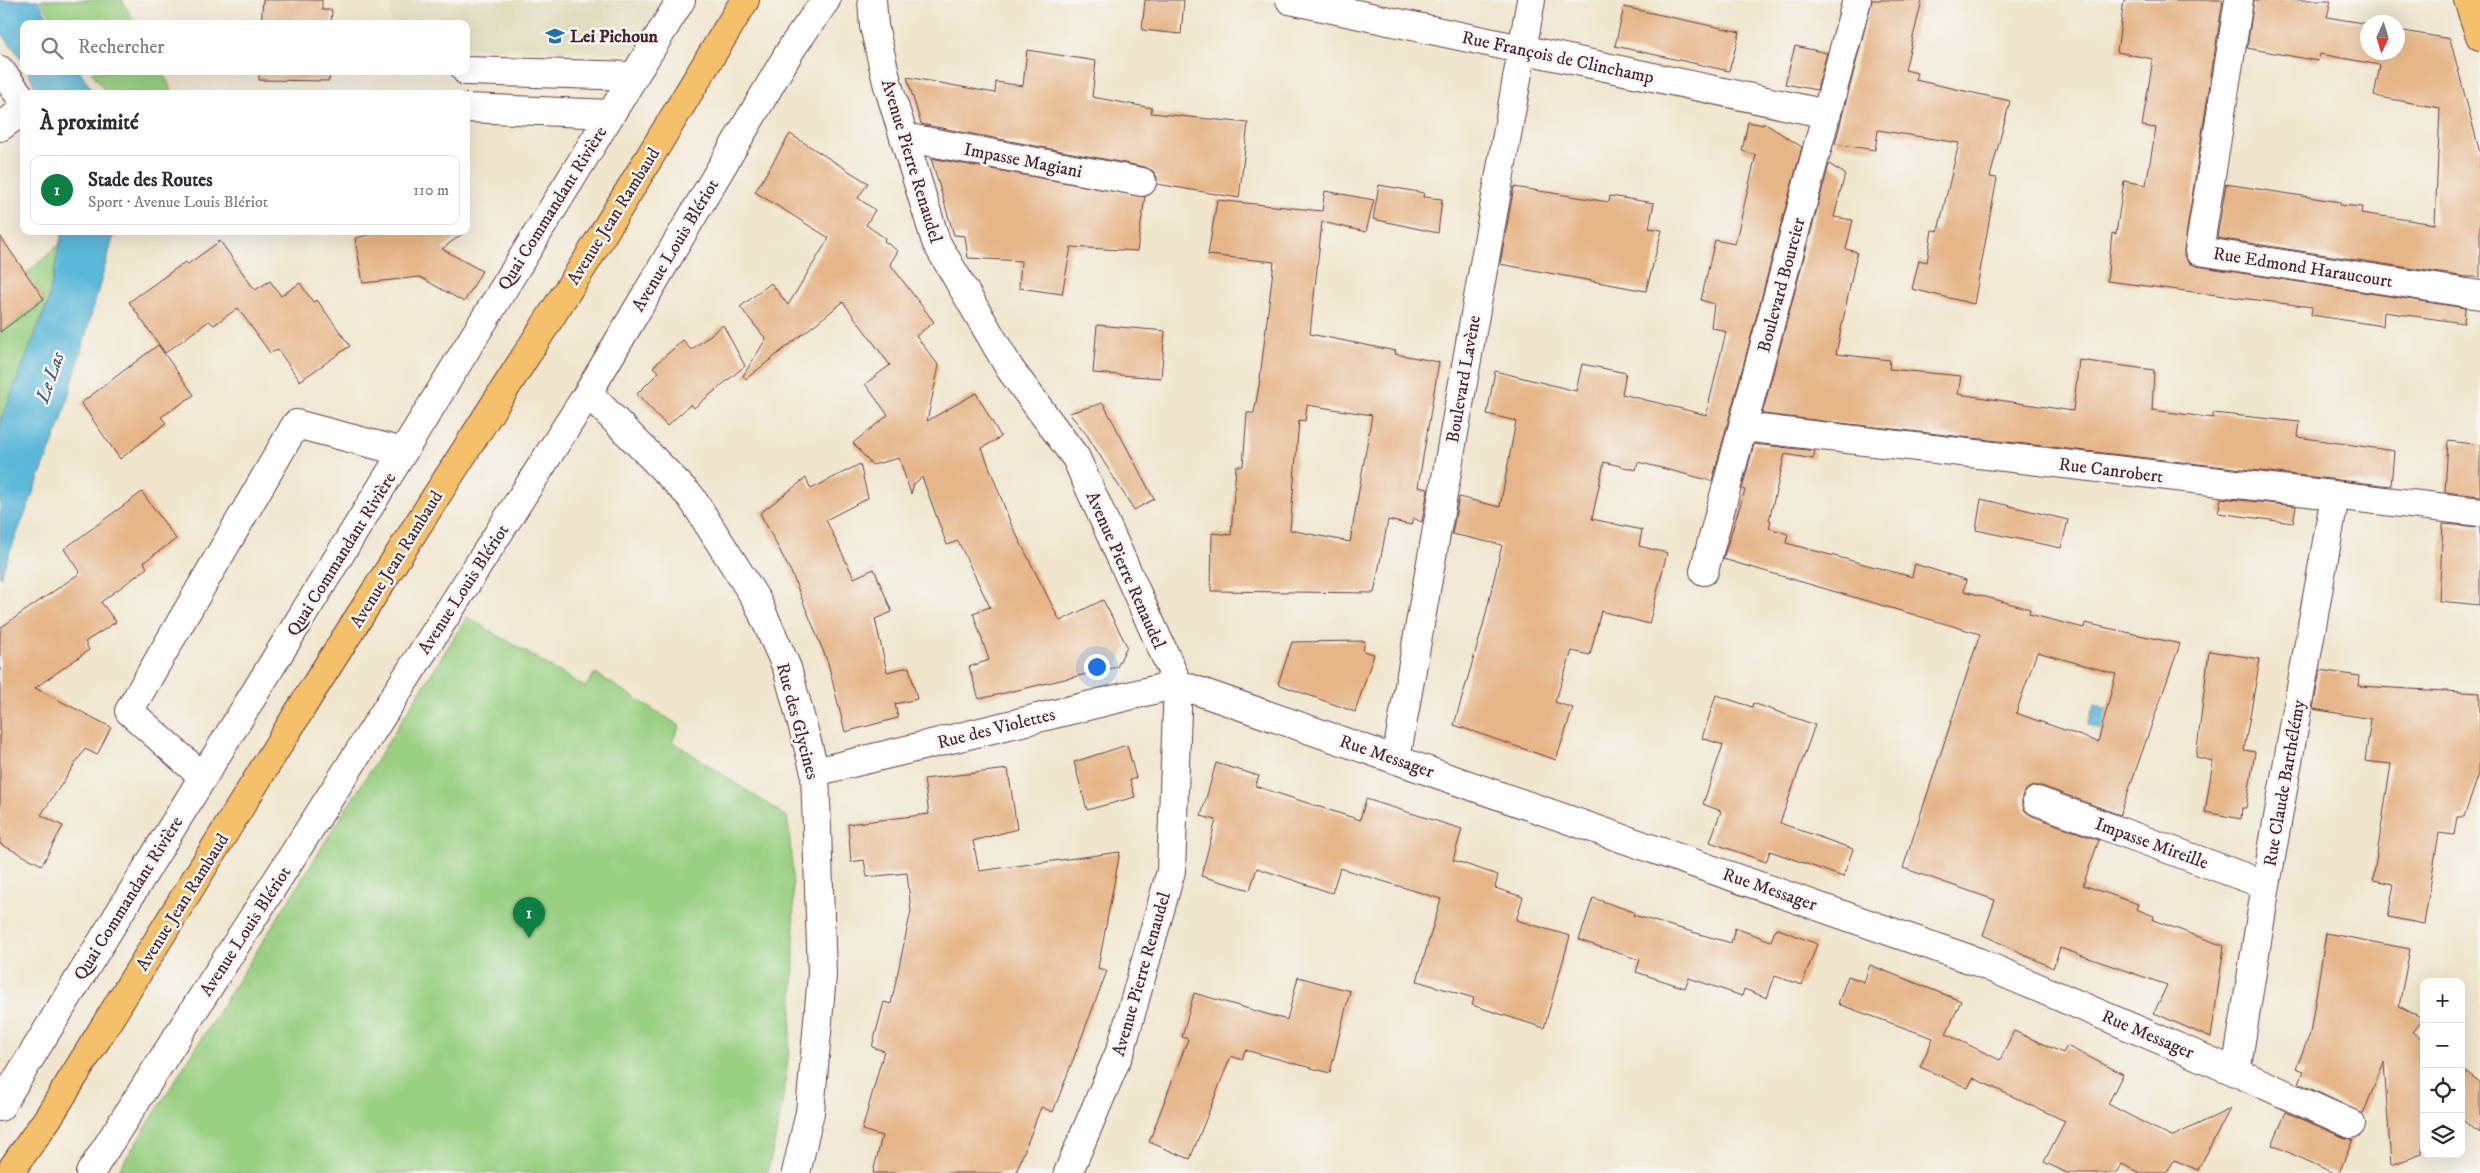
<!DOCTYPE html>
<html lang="fr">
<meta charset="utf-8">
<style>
:root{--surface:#fff;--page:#f7f7f7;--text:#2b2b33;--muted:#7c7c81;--line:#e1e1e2;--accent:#0b8043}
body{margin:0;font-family:"IM FELL DW Pica",serif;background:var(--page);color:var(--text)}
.controls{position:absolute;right:15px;bottom:15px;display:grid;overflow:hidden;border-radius:10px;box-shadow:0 5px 20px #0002}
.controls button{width:45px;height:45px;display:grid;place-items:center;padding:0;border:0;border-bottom:1px solid var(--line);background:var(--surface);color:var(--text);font:25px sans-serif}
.compass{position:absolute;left:2360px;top:15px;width:45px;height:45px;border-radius:50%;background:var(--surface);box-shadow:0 5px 20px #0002;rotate:184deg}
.you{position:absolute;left:1096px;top:666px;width:18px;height:18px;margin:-12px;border:4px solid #fff;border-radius:50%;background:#1a73e8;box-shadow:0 0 0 8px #1a73e833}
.badge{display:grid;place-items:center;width:32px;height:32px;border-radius:50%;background:var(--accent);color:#fff;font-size:16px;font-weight:700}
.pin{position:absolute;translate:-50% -41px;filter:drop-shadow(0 1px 2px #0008)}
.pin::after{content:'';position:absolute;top:26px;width:18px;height:15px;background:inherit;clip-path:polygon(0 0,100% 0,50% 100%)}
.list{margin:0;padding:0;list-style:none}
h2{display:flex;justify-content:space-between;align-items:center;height:65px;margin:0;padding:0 20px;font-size:21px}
h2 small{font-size:16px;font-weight:400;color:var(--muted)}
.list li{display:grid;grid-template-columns:32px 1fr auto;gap:15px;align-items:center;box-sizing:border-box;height:70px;margin:0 10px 10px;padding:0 10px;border:1px solid var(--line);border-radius:10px}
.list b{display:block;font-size:19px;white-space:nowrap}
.list p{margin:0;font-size:16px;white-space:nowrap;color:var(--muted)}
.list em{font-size:16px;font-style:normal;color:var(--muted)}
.icon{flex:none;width:28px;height:28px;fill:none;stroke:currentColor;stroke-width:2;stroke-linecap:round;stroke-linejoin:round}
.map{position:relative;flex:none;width:2480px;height:1173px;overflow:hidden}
.search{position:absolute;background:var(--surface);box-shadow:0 5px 20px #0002;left:20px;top:20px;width:450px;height:55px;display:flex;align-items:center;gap:12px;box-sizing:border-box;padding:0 18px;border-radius:10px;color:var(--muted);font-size:19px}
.panel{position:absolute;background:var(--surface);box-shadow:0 5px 20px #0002;left:20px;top:90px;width:450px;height:145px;border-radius:10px}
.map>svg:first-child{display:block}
.built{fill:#e0dcbb}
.green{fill:#9ad082;stroke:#727856}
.water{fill:#5ab8d8;stroke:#526c82}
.building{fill:#e6b688;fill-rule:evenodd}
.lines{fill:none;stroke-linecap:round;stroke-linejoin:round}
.minor-casing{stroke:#633d43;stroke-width:30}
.major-casing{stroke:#633d43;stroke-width:30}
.minor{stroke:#fff;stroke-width:28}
.major{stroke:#f4c16a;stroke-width:28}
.labels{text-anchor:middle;stroke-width:5;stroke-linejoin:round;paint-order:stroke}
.poi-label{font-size:18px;font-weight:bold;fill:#4a1f2b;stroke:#f6f6f2;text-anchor:start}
.street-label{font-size:18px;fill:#4a1f2b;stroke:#f6f6f2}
.water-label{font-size:19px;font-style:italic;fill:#505568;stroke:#f6f6f2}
</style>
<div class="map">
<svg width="2480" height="1173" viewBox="0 0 2480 1173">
<rect width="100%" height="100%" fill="#f6f6f2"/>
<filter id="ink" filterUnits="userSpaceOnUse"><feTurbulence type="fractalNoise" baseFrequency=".02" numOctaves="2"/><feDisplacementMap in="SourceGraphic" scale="10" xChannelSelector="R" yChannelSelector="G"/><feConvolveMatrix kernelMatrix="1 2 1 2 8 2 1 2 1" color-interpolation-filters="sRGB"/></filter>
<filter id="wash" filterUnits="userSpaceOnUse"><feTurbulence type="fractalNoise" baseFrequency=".0096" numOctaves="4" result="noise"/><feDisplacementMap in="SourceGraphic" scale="20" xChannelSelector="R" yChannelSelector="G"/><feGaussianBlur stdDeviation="1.12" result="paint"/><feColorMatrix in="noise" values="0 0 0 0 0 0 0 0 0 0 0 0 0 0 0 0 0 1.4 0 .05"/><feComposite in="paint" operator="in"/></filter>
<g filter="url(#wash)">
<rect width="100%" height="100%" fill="#f0e6cd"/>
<!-- built -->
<path class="built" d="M391,0H666L634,53L466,48V24H390Z"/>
<!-- green -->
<path class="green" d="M40,0H122L135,24H57Z
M91,71H161L174,94H107Z
M60,244L48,302L0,422V332L44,299L26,274Z
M467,617L585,687L595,673L680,726L672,741L787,817C793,856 793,895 794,935C794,1016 788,1095 767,1173H117Z"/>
<!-- water -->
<path class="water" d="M0,0H38L52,24H24V62L0,31Z
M28,71H80L94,94H38Z
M62,231H115L61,422L0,577V422L48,302Z
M2094,704L2136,718L2129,738L2088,725Z"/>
<g id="blocks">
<!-- building -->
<path class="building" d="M263,0H322V10H332L331,24H261Z
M1145,0H1184L1181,34L1142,30Z
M1872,0H1922L1905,70L1917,73L1915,80L2010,101L1990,177L1997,178L1974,304L1912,289L1919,260L1927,262L1932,230L1938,231L1959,143L1878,130L1875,150L1835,144Z
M2124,0H2223L2184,249V256L2189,263L2197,266L2465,308L2464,323L2384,312L2383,326L2311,315L2312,307L2107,281L2112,233L2116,234L2124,181L2146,185L2156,128L2142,126L2153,59L2117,52Z
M2254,0H2331L2327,17L2368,24V52H2398V30L2450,39L2480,153V277H2466L2217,238L2226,184L2340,202V205L2362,207L2361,213L2435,224L2440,108L2374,96L2380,65L2320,54L2318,61L2247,48Z
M1624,7L1740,32L1729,71L1615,46Z
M1795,46L1827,53L1817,90L1785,84Z
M1027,50L1096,61L1092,97L1152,108L1151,113L1248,123L1239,198L1157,184V177L1153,171L1145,167L921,124L907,77L995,93L996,82L1023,86Z
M259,71H330L329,81L259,80Z
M1748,122L1763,125L1764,123L1802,147L1712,481L1638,462L1636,470L1604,462L1592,519L1642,530L1639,546L1667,553L1649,624L1601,611L1590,655L1572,651L1555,702L1573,708L1556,760L1454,725L1483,626L1502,545L1452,534L1459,497L1500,507L1516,421L1487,414L1495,371L1576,391L1582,364L1626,373L1622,394L1706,415L1726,332L1711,327L1714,304L1701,300L1715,240L1735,244L1756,155L1742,151Z
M790,134L868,183L858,198L875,210L866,225L885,238L884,241L898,251L890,264L934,322L916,336L939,366L927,421L976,393L1001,437L982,448L1011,524L1060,621L1103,600L1127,646L1117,667L979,699L969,667L989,660L973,613L990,607L958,541L947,545L922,477L914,484L911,494L899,458L872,465L853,443L888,415L865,384L890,365L843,302L746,379L743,376L766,339L740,307L771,283L788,305L829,238L755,192Z
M931,158L1145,197L1137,251L1071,247L1062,294L1019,288L1021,261L968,258L965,236L954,235Z
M1829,164L1845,174L1834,217L1853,220L1846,249L1857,252L1836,354L1890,360L1889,369L1961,376L1958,394L2073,411L2079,360L2154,370L2152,410L2213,418V413L2300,422L2298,437L2394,451L2391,486L1762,414Z
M1379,185L1424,193L1423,197L1442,199L1438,233L1373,219Z
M1514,187L1609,202L1610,196L1654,203L1649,228L1662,230L1646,291L1500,264Z
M1325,191L1374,200L1366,232L1322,222L1310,334L1396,351L1395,354L1439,362L1418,487L1428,489L1422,522L1413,518L1411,525L1388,520L1374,593L1211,591L1212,533L1231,535L1236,466H1243L1247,413H1254L1259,386L1274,262L1208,255L1217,200L1322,211ZM1307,405L1372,415L1350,542L1290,530L1299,420L1305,421Z
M386,231H466L442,249L482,271L464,302L420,277L363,283L355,238Z
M0,236L44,299L0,332Z
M220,241L255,290L270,281L281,296L300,283L313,302L317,300L350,346L300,381L278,350L270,353L238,308L214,325L209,321L165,353L129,302L185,262L188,264Z
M723,325L745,366L694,408L691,404L667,426L637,394L659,372L653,367L683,340L691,350Z
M1097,325L1165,331L1161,378L1093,373Z
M158,345L194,395L161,417L166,423L120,459L81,403Z
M1103,403L1154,499L1134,510L1087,435L1069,413Z
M2448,441L2480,445V496L2445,492Z
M1754,444L1815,451L1813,459L1785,454L1769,520L1771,521L1769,528L1788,534L1786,543L1912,577L1915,564L1966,580L1964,591L2030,609L2029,614L2084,628L2085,623L2180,644L2120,815L2042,786H2034L2027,789L2022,796V803L2025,811L2032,816L2099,840L2083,885L2138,904L2136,909L2154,916L2153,920L2224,946L2211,1038L2154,1013L2167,985L2060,948L2053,968L1983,935L1995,900L1903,868L1980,634L1723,559L1745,490L1742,489ZM2037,652L2116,674L2098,742L2016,713Z
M860,464L868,498L826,520L854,578L874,569L892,612L875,619L887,672L909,667L917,699L895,704L898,718L845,732L828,663L791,572L760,513L806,478L811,489Z
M142,492L176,539L144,562L147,568L101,602L116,622L85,642L89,650L35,688L111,727L97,755L85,749L41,815L63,826L42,865L0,844V628L80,573L64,549Z
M2221,498L2296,506L2293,523L2218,513Z
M1981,499L2068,520L2061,548L1976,530Z
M2443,524L2480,527V605L2439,601Z
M1365,641L1363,651L1374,654L1355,712L1278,684L1292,642Z
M2209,651L2260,659L2244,750L2255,752L2246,808H2242L2241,819L2205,812L2213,761L2196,757Z
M2320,670L2359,676L2358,686L2480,693L2479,774L2464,817H2457L2454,835L2439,833L2424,924L2388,917L2394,884L2373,880L2391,764L2365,761L2371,719L2313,709Z
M1716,695L1752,707L1753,703L1815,725L1780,823L1853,849L1843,877L1770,851L1766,862L1710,842L1721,811L1703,804L1723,745L1702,738Z
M1127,745L1136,778L1130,780L1135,797L1087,810L1074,762Z
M1216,763L1259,776L1255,786L1360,820L1366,799L1462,829L1453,860L1498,875L1495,888L1523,897L1516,920L1570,936L1544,1028L1472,1005L1474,998L1417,981L1441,899L1340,868L1332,893L1257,868L1250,890L1201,876L1216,820L1201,816Z
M1008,769L1017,829L973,841L979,871L1120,852L1098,968L1107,971L1053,1112L1041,1107L1016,1173H873L882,1136L862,1130L884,1051L872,1047L884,1002L891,1004L911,911L907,873L867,877L864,860L851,862L848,824L929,814L924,779Z
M1593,898L1634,912L1633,915L1731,943L1735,928L1771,941L1776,928L1817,944L1802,985L1775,976L1767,998L1744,989L1742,996L1689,978L1685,988L1636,972L1640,960L1579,940Z
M2326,933L2410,949L2399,1006L2424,1019L2413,1032L2424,1040V1140L2422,1154L2391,1165L2384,1062L2363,1114L2299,1083L2304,1071L2296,1068L2310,1034Z
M1870,965L1961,1001L1946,1034L2000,1060L2014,1031L2063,1053L2067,1046L2123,1074L2108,1104L2171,1137L2230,1109L2198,1170L2174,1160L2167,1173H2141L2122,1164L2117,1173H2067L2044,1162L2065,1121L1973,1078L1968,1088L1920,1067L1933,1038L1838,1004L1848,976L1864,982Z
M1298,977L1350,991L1330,1073L1245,1050L1242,1060L1231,1056L1190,1159L1149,1142L1188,1039L1182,1037L1194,993L1287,1020Z
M2461,1068L2480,1082V1133L2461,1119Z
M2286,1112L2345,1138L2353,1139L2339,1173H2334L2272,1145Z"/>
</g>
</g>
<g filter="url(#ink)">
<use href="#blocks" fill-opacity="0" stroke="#633d43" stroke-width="1"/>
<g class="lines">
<!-- minor casing -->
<g class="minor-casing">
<path id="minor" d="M872,0L874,26L887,82L936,242L1010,369L1076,458L1178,684L1171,871L1121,1049L1068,1173
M1290,0L1827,114
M2239,0L2199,251L2480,295
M0,70L24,101
M466,71L633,76
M466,108L611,114
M0,127L24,110
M904,137L1142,182
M588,393L691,497L757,601L787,668L815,772L822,975L810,1112L796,1173
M1743,427L2480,512
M1704,571L1857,0
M1396,759L1531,0
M815,772L1178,684L1978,962L2236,1072L2351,1124
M203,777L129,711L296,424L403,452
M2037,801L2266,885
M2236,1072L2266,885L2335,496
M0,1107L681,0
M90,1173L588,393L793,46L826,0"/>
</g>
<!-- major casing -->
<g class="major-casing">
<path id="major" d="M2468,0L2480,36
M9,1173L48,1118L313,689L587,260L745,0"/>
</g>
<!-- minor -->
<use href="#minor" class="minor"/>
<!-- major -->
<use href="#major" class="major"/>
</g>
</g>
<!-- icons -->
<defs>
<g id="school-bare" transform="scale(1.5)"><path d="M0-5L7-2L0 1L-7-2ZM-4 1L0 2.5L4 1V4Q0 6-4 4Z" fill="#1f6fb2" stroke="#f6f6f2" stroke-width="2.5" paint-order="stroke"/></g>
</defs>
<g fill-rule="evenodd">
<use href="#school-bare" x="555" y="36"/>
</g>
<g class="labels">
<!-- poi labels -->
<g class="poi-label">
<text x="570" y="42">Lei Pichoun</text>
</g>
<!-- street labels -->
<g class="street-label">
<text transform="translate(1558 57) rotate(12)" y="6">Rue François de Clinchamp</text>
<text transform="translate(1023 160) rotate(11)" y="6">Impasse Magiani</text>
<text transform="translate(912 161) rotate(73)" y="6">Avenue Pierre Renaudel</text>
<text transform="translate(552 208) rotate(-58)" y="6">Quai Commandant Rivière</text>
<text transform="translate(613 216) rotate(-58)" y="6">Avenue Jean Rambaud</text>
<text transform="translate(675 245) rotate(-59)" y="6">Avenue Louis Blériot</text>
<text transform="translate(2303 267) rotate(9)" y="6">Rue Edmond Haraucourt</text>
<text transform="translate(1781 285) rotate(-75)" y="6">Boulevard Bourcier</text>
<text transform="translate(1463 379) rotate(-80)" y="6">Boulevard Lavène</text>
<text transform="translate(2111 470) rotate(7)" y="6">Rue Canrobert</text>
<text transform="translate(341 554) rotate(-58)" y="6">Quai Commandant Rivière</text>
<text transform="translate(396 559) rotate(-58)" y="6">Avenue Jean Rambaud</text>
<text transform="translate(1126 570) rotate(66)" y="6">Avenue Pierre Renaudel</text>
<text transform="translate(463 589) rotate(-57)" y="6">Avenue Louis Blériot</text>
<text transform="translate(798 721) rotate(75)" y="6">Rue des Glycines</text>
<text transform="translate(996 728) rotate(-14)" y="6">Rue des Violettes</text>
<text transform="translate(1387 756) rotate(19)" y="6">Rue Messager</text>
<text transform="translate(2284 783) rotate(-80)" y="6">Rue Claude Barthélémy</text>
<text transform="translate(2152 843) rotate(20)" y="6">Impasse Mireille</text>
<text transform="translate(1770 889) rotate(19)" y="6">Rue Messager</text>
<text transform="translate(128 898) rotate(-58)" y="6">Quai Commandant Rivière</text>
<text transform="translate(182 902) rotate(-58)" y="6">Avenue Jean Rambaud</text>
<text transform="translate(245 931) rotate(-57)" y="6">Avenue Louis Blériot</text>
<text transform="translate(1141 974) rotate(-74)" y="6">Avenue Pierre Renaudel</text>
<text transform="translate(2148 1034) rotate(23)" y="6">Rue Messager</text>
</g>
<!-- water labels -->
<g class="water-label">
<text transform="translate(49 377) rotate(-71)" y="7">Le Las</text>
</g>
</g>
</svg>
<div class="controls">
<button>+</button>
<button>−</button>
<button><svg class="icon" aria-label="locate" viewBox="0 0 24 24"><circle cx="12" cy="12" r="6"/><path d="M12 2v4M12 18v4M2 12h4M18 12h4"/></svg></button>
<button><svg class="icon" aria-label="layers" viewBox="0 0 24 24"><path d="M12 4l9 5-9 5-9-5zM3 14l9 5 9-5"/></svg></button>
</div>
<svg class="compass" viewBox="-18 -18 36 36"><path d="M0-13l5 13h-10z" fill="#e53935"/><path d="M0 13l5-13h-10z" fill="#7c7c81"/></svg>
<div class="you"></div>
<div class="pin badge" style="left:529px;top:938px">1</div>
<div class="search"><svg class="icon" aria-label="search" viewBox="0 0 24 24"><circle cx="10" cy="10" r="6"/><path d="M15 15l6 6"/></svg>Rechercher</div>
<section class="panel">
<h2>À proximité<small></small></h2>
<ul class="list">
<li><span class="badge">1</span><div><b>Stade des Routes</b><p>Sport · Avenue Louis Blériot</p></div><em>110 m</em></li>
</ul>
</section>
</div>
